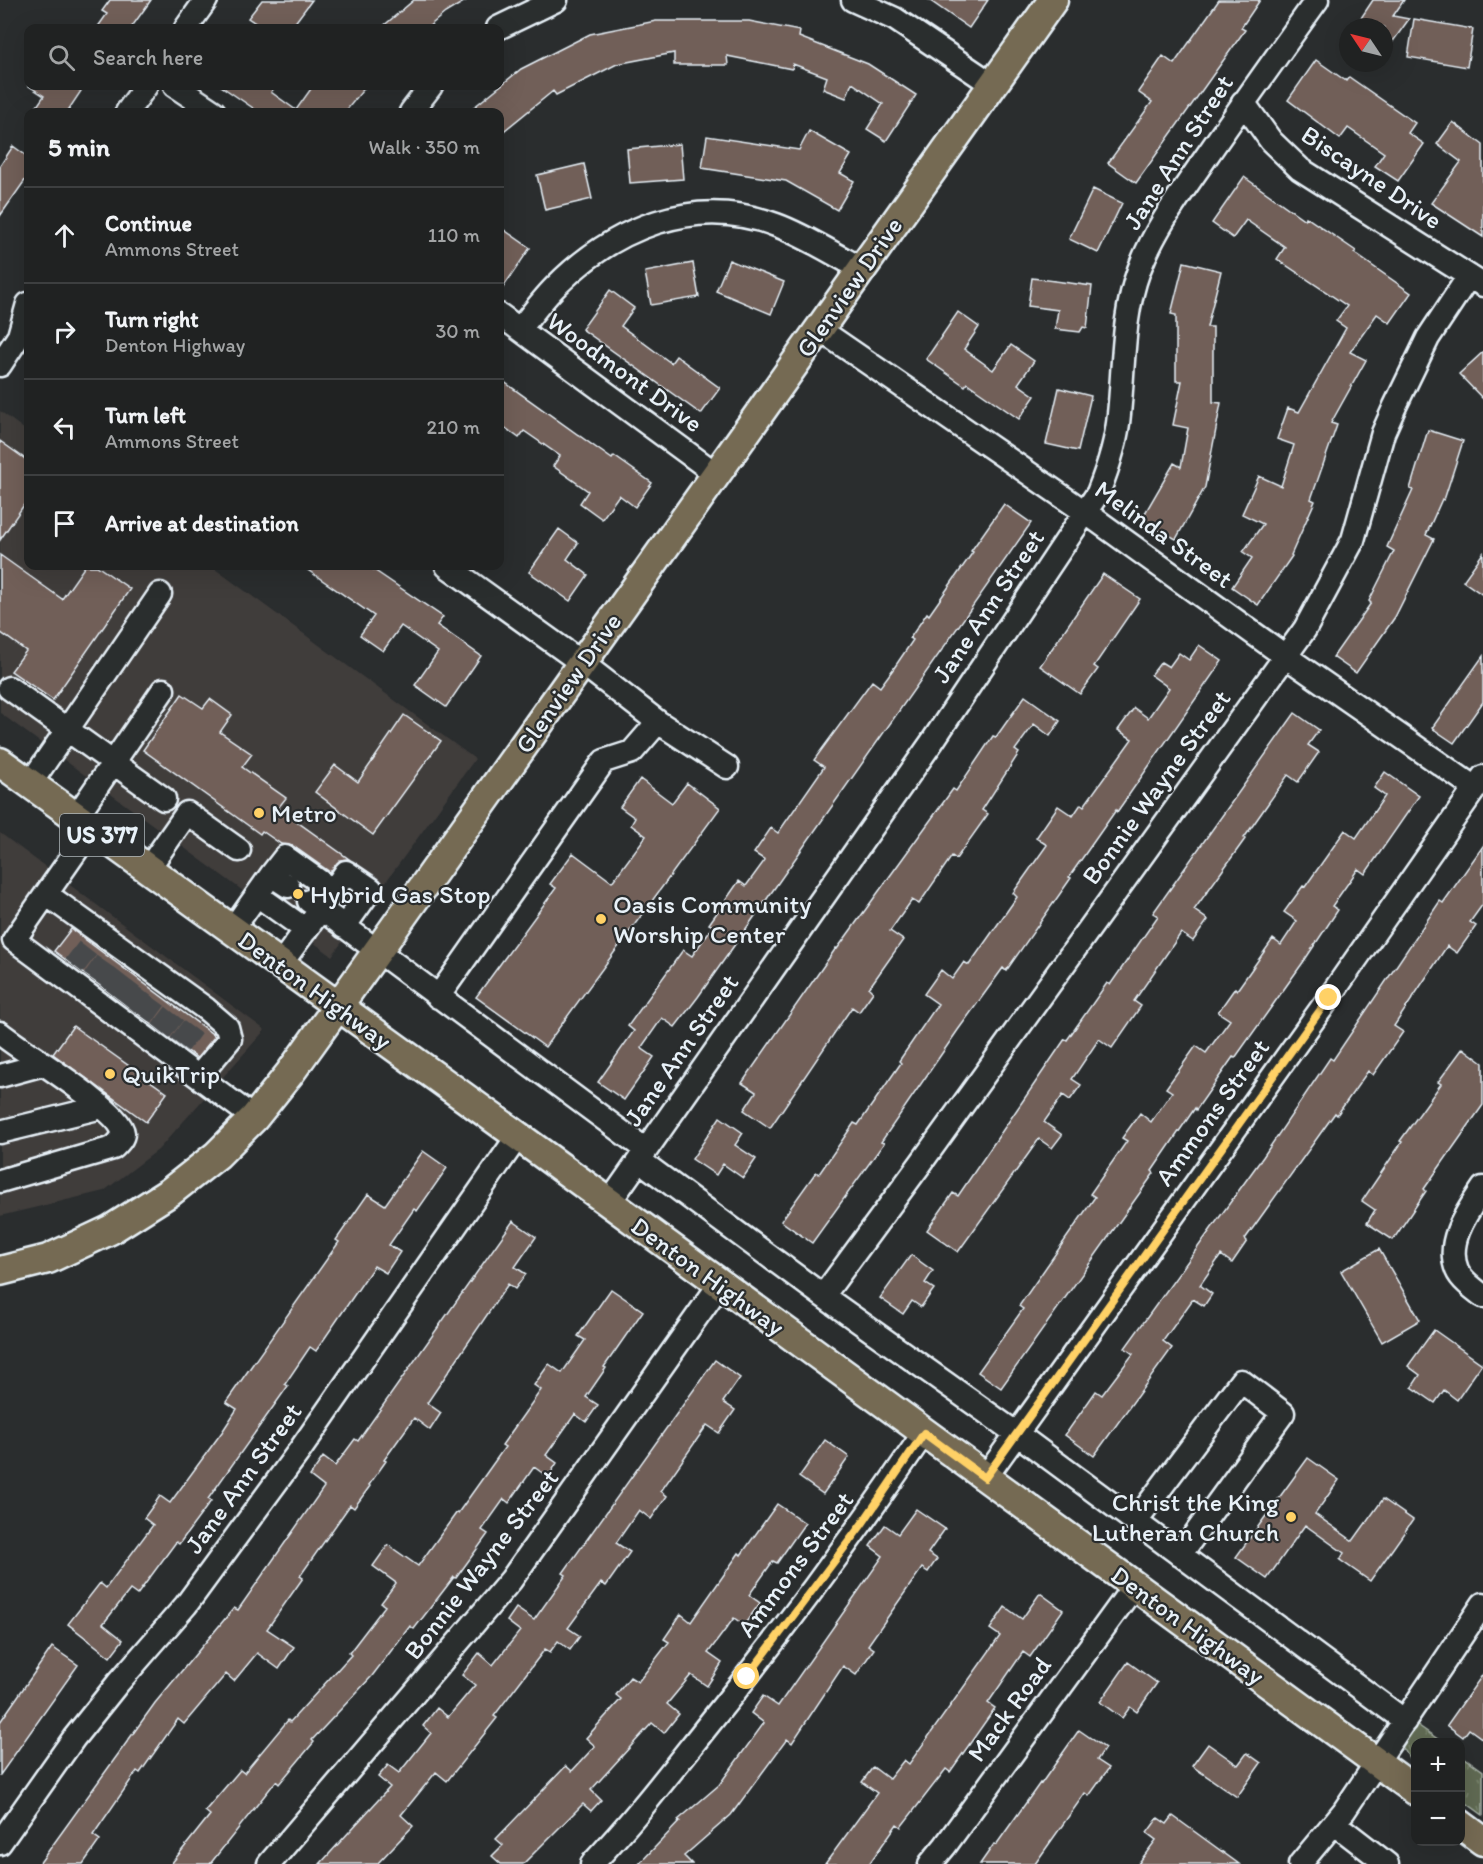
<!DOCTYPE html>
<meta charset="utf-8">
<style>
:root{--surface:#202222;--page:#2d2f2f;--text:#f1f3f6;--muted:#a2a4a5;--line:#3d3f40}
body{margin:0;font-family:Itim,sans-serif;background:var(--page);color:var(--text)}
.controls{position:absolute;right:18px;bottom:18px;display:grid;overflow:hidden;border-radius:12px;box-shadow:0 6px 24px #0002}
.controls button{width:54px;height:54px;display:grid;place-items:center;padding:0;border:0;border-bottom:2px solid var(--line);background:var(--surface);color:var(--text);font:30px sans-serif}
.compass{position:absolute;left:1339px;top:18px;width:54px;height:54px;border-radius:50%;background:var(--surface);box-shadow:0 6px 24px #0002;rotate:305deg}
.stop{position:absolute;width:18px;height:18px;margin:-14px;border:4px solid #ffd166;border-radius:50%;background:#fff}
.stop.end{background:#ffd166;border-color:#fff;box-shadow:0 2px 6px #0008}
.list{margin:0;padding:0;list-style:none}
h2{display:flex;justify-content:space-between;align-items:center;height:78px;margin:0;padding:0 24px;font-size:26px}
h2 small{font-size:20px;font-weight:400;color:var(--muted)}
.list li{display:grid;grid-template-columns:39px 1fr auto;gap:18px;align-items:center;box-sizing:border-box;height:96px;padding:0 24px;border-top:2px solid var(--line)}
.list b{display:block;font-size:22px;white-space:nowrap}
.list p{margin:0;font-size:20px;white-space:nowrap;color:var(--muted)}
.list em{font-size:20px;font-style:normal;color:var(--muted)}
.icon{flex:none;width:33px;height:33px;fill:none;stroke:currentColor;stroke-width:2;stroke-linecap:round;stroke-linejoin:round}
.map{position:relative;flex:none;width:1483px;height:1864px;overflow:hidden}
.search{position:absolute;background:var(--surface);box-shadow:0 6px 24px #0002;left:24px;top:24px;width:480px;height:66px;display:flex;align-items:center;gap:15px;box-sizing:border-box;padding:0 21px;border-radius:12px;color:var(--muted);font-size:22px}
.panel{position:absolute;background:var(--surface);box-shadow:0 6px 24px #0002;left:24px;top:108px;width:480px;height:462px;border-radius:12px}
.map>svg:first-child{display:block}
.built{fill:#3f3c3b}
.grass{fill:url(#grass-tufts);stroke:#a4aea5;stroke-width:1.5}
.building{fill:#715f59;stroke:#e8f1f8;stroke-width:1.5}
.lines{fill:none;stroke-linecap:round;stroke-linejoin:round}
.minor-tunnel{stroke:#464a4c;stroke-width:22;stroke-dasharray:22 11;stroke-linecap:butt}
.minor-casing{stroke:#e8f1f8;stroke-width:27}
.major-casing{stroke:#e8f1f8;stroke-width:33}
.minor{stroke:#2a2d2e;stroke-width:22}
.major{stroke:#746b52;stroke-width:28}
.route{stroke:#ffd166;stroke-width:8}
.poi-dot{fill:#ffd166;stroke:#2a2d2e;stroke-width:2}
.labels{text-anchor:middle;stroke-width:4.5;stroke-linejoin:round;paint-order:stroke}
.shield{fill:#2a2d2e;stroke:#afb6bb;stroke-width:1.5}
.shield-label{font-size:24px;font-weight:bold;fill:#e8f1f8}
.street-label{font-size:26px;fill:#e8f1f8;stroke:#2a2d2e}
.poi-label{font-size:26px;fill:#e8f1f8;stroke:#2a2d2e;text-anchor:start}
</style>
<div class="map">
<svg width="1483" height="1864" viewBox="0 0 1483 1864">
<defs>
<pattern id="grass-tufts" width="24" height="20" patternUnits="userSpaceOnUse" patternTransform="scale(1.5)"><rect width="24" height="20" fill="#606b52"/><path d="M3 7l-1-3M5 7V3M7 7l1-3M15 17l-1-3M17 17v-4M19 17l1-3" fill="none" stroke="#77816c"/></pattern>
</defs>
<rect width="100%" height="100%" fill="#2a2d2e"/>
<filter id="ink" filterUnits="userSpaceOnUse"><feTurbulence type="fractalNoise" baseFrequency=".0167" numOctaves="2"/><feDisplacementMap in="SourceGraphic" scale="12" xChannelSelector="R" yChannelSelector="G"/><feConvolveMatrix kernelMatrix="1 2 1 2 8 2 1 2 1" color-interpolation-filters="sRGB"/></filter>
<g filter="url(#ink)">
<!-- built -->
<path class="built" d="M0,411L28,432V566H211L475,759L332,956L0,713Z
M0,833L265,1030L158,1150L104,1191L0,1216Z"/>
<!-- grass -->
<path class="grass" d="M1416,1724L1442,1742H1416L1415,1767L1401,1745Z
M1461,1755L1483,1771V1815L1461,1799Z"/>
<!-- building -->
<path class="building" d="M110,0H151L131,28H97L107,14L102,11Z
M262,0H312L291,28H263L248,18Z
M414,0H467L445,13L427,28H381Z
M929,0H988L969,28Z
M1219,0H1260L1241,28L1245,30L1136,183L1108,163L1152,102L1138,92L1163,56L1174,64Z
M1373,0H1404L1393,16L1409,19L1384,54V27H1355Z
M1414,19L1473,29L1467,67L1408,57Z
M656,21H749L800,31L799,37L868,64L916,95L886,141L867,129L883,104L852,83L846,98L823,89L827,77L793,64L792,69L727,56L728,65H674V53L617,64L556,95L553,91L500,134V112H468L521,69L590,34Z
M1316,60L1346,81L1349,77L1415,123L1408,133L1424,144L1398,181L1375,166L1384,153L1348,128L1340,139L1288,100Z
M29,86H73L81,91L67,112H33L44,96Z
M221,86H276L271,92L296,110L313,86H366L345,112H259Z
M1453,122L1483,145V237L1431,203L1461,162L1437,144Z
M809,131L851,155L840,173L854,181L837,210L786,181L702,168L707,136L799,150Z
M680,144L683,179L630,183L627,149Z
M13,146L28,157V176L0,216V166Z
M584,164L592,199L545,210L537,175Z
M1244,177L1305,220L1306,217L1356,251L1354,253L1411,293L1390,323L1377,314L1350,352L1366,360L1331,423L1337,425L1311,499L1315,501L1291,555L1292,556L1258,605L1232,587L1252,558L1243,552L1263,524L1242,514L1259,476L1281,486L1294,445L1277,439L1288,408L1299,412L1346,328L1336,321L1347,306L1277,259L1285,247L1246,220L1233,238L1212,223Z
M1093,189L1122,203L1098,253L1069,239Z
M500,227L530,248L500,292Z
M729,260L784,282L771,314L716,291Z
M1184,262L1221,271L1207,327H1213V402L1221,403L1205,487L1176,539L1141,520L1174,463L1181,467L1188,428L1173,425L1182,381H1176V315L1171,314Z
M693,263L699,297L651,305L645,272Z
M1032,278L1092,286L1087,328L1083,327L1080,332L1055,329L1058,310L1028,306Z
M610,290L634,308L621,326L671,363L676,356L720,388L701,414L582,329Z
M958,312L979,327L964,349L993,370L1011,345L1034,361L1018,384L1035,396L1019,419L967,383L965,386L926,359Z
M1483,352V399L1459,374Z
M500,379L612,459L614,456L652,483L635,507L619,495L602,519L580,503L588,491L553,466L560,456L524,431L519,438L500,424Z
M1059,388L1091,396L1078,451L1046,444Z
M1428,430L1463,441L1444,500L1442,499L1426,535L1434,539L1395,617L1356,673L1333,657L1371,603L1369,601L1394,551L1387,547L1413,490L1410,489Z
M0,441L28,461V499L0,540Z
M1004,504L1031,523L698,997L675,1027L662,1018L641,1048L654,1057L624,1100L598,1082L634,1031L628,1026L683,950L692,956L713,926L709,924L739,881L746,886L765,860L754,853L771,828L778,833L824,767L814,760L872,681L880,687L894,668L913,640L910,638L927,613L929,615L973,552L971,551Z
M559,529L578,543L567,559L588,575L570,601L529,572Z
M1483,553V595L1463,581Z
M0,555L62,599L85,566H97L130,589L53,700L11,671L26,651L0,632Z
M302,566H368L443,617L437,625L481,656L446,707L415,685L438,652L401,626L383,651L360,635L374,616Z
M1103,574L1140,599L1094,666L1098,669L1080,694L1040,666Z
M1199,645L1222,661L1117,812L1116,810L1069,877L1071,878L1006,971L1003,968L958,1030L881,1142L884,1143L812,1243L781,1221L816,1172L819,1174L854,1123L858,1125L901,1063L899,1061L938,1004L924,994L941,970L952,979L964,962L969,965L1017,897L1013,893L1047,845L1036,838L1058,806L1073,816L1081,804L1084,806L1132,739L1118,730L1134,708L1148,718L1169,688L1151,675L1161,662L1169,667L1179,653L1189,660Z
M1483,656V702L1454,743L1432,728Z
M182,694L203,708L210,699L232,715L220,732L252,754L242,767L286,798L278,808L349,859L340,860L330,872L293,846L281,844L262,831L260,834L143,750Z
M1025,696L1060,721L1050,736L1034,724L1015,750L1019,753L982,810L988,814L956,859L952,856L919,904L912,900L890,931L903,940L869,988L873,992L859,1012L852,1007L770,1128L744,1110L756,1092L742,1083L836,948L837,949L953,789L956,791L993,736L996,737Z
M1295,713L1319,730L1308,745L1319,752L1298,782L1288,775L1244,838L1245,839L1194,910L1208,920L1193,941L1181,933L1134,1001L1141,1006L1112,1048L1099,1039L1072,1079L1081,1085L1070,1100L1063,1095L1044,1122L1062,1135L1052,1148L1039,1139L958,1252L927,1230L953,1193L958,1196L1065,1039L1067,1040L1107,983L1110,985L1158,916L1153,913Z
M404,715L441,741L373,835L315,792L335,765L358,782Z
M1385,772L1419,796L1365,874L1358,869L1332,906L1338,910L1304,961L1235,1058L1233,1057L1196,1110L1195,1108L1152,1171L1154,1173L1001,1388L978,1372L1023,1309L1019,1306L1095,1197L1090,1194L1127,1141L1122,1138L1140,1113L1151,1122L1172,1092L1166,1088L1196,1046L1206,1053L1230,1020L1218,1012L1235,988L1237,990L1273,939L1281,945L1297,921L1284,912L1303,886L1305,887L1345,830L1356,838L1385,796L1374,788Z
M640,779L672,803L687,783L720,808L545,1047L476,997L556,888L550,884L573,853L612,882L646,836L631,825L635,818L620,807Z
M1483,846V904L1470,922L1476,926L1457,953L1447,946L1394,1026L1403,1032L1373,1075L1368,1071L1337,1115L1335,1113L1245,1239L1247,1241L1232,1263L1221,1255L1200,1285L1212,1294L1204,1306L1193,1299L1163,1341L1172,1348L1094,1456L1065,1435L1096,1391L1102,1395L1133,1354L1125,1348L1263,1157L1330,1058L1333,1060L1440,901L1443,903Z
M71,929L215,1036L197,1058L54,951Z
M73,1026L167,1093L146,1122L53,1054Z
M1463,1048L1483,1063V1105L1424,1189L1426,1191L1393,1240L1367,1223L1375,1210L1362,1201L1402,1142L1400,1141L1441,1084L1438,1082Z
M720,1117L743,1133L735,1145L756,1159L743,1178L723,1164L716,1175L692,1159Z
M423,1151L447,1168L417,1211L414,1209L389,1245L400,1252L386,1273L374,1266L316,1351L310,1347L285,1384L288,1386L208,1499L211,1501L179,1544L176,1542L137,1595L130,1590L103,1624L123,1640L110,1657L68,1624L100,1583L106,1588L153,1525L144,1518L160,1496L170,1503L222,1432L237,1409L226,1402L339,1242L336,1240L368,1194L385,1205Z
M513,1221L536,1237L515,1267L526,1274L515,1289L508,1284L427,1403L441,1413L430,1430L414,1418L384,1460L386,1461L369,1485L370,1486L354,1508L350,1505L300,1576L303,1578L267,1629L294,1647L279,1669L257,1653L234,1681L226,1674L184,1724L178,1719L140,1773L137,1771L93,1835L100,1840L83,1864H39L155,1703L234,1608L238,1610L324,1487L310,1476L323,1457L335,1466L355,1439L358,1441Z
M1379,1249L1420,1320L1382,1342L1341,1271Z
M911,1255L933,1271L925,1283L934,1289L921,1307L912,1301L903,1314L880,1298Z
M611,1289L643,1311L604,1367L606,1368L586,1397L598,1405L586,1422L575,1414L546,1455L557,1463L548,1477L534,1467L509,1503L504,1499L482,1530L488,1534L456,1578L454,1577L414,1629L410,1626L372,1676L312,1740L314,1742L279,1784L276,1781L210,1864H171L210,1815L205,1811L240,1770L244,1773L288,1720L290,1722L351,1655L349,1653L385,1606L381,1603L396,1583L373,1566L388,1545L418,1566L457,1512L458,1513L505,1447L502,1445L541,1390L534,1385L549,1364L562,1373L585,1340L578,1336Z
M1434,1330L1482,1364L1457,1400L1444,1390L1435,1403L1412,1387L1420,1375L1408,1366Z
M715,1360L740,1378L723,1402L735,1410L719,1433L707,1425L661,1491L667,1496L651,1519L639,1510L616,1543L630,1552L606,1586L601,1583L568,1628L580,1636L570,1650L558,1641L550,1652L545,1649L494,1716L497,1718L447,1781L436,1772L401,1815L413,1826L377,1864H320L390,1787L378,1777L388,1765L399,1773L431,1733L423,1726L437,1708L448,1717L475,1685L462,1675L479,1653L493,1665L520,1631L507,1621L516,1608L534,1620L566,1575L563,1573Z
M825,1440L849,1457L823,1494L799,1477Z
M1308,1458L1339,1480L1315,1514L1353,1541L1383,1499L1413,1520L1370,1581L1340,1560L1344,1553L1305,1525L1267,1579L1236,1557Z
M777,1504L805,1523L777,1563L773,1561L749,1595L760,1603L744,1625L734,1618L708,1653L722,1663L707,1686L691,1675L667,1704L679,1714L664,1733L652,1723L591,1790L601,1800L591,1811L583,1804L523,1864H501L492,1856L503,1845L496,1839L566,1766L572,1771L595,1746L586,1738L621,1699L616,1695L630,1677L638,1682L669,1642L664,1639L681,1614L691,1622L739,1553L741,1555Z
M916,1509L945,1529L928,1553L937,1559L928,1572L922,1568L868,1645L874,1649L856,1675L843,1666L792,1743L787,1739L731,1815L684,1856L692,1864H639L680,1821L678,1820L719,1785L764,1723L751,1713L763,1696L778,1706L883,1556L870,1546L885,1525L898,1534Z
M1040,1593L1063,1610L1030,1657L1023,1652L988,1703L995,1708L950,1772L946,1769L901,1827L897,1824L869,1864H825L877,1793L862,1782L873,1767L889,1779L904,1760L909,1764L1000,1636L990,1629L1005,1607L1022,1619Z
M52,1647L78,1665L0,1775V1722Z
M1128,1662L1157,1683L1137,1712L1130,1707L1122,1718L1100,1702Z
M1483,1674V1739L1469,1729L1463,1737L1447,1725Z
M1079,1730L1105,1748L1097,1760L1109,1768L1089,1796L1085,1793L1035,1864H980L994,1844L996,1845L1040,1783L1041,1784Z
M1208,1744L1238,1765L1247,1753L1261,1763L1237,1797L1192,1766Z
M1173,1816L1239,1864H1138L1156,1840L1147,1833L1158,1818L1167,1824Z"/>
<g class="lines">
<!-- minor-tunnel -->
<path class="minor-tunnel" d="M74,966L91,944
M93,980L109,957
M109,992L126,970
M126,1005L143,983
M143,1017L159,995
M161,1031L178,1009
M179,1045L196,1022"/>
<!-- minor casing -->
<g class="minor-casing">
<path id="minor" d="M853,0L895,19L993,85
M186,28L206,0
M498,28L556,0
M175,86L214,112
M1243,102L1271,141L1300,169L1483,285
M127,112L146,86
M411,112L431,86
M500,315L716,474
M520,329C531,315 542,300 555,287C613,228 694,194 776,225C804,235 835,255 862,269
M819,329L1085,512L1285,656L1475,788
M0,365L19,336L28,304
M447,566L582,663L658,722L727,767
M9,688L164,799
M30,784L160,594
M76,817L163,690
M92,828L14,940L254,1118
M148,869L187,813L239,850
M271,875L285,857L333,891L321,909L309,901
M333,891L346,872L371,889L344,927
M46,894L206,1009L227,1027L230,1039L199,1076
M257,895L306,930
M232,930L271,875L288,886
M280,965L321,909L646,1150
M438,997L604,761L632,752L658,722
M0,1033C21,1051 121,1110 123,1133C123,1139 117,1144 113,1148L0,1181
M0,1076L44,1064
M0,1132L102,1107
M639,1160L823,1296L1017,1434L1405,1721
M1483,1188C1468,1211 1445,1241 1457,1270C1461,1280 1475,1290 1483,1296
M609,1203L932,742L1098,493C1108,468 1117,441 1119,414C1124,366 1122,316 1139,270C1154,230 1180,195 1204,160C1241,106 1279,53 1317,0
M823,1296L921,1163L1305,629L1353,540L1383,433L1395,406L1428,338L1469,276
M985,1478L1329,998L1483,777
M1135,1522L1241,1381L1283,1413L1180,1555
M1334,1823L1387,1864
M0,1843L74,1738L118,1683L186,1605L300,1450L518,1136
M269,1864L511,1580L720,1284
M592,1864C631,1823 666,1778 701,1734C779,1637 854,1536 924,1433
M930,1864L945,1846L1134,1586
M1300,1864L1344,1811L1483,1604"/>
</g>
<!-- major casing -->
<g class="major-casing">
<path id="major" d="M0,762L518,1136L1416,1791
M0,1271L48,1259L110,1230L170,1192L217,1155L254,1118L290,1073L394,928L1053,0
M1460,1824L1483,1841"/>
</g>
<!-- minor -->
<use href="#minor" class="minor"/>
<!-- major -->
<use href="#major" class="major"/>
</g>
</g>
<g class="lines" filter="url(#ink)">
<!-- route -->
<path class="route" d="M747,1677L862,1524L924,1433L985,1478L1329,998"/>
</g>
<!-- markers -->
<g class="poi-dot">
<circle cx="259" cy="813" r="6"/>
<circle cx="298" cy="894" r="6"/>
<circle cx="601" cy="919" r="6"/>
<circle cx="110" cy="1074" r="6"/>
<circle cx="1291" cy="1517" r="6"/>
</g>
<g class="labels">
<!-- shield labels -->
<rect class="shield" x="60" y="814" width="84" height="42" rx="4.5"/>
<g class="shield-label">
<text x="102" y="843">US 377</text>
</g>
<!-- street labels -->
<g class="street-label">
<text transform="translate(1178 152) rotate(-57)" y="9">Jane Ann Street</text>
<text transform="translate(1372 177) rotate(34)" y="9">Biscayne Drive</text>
<text transform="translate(849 287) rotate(-55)" y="9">Glenview Drive</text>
<text transform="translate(625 372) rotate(36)" y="9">Woodmont Drive</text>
<text transform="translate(1164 534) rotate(36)" y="9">Melinda Street</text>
<text transform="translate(988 606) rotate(-56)" y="9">Jane Ann Street</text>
<text transform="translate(568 683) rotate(-55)" y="9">Glenview Drive</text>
<text transform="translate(1156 787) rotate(-54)" y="9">Bonnie Wayne Street</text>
<text transform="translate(315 990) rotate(36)" y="9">Denton Highway</text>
<text transform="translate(681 1050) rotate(-55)" y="9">Jane Ann Street</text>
<text transform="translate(1212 1112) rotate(-54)" y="9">Ammons Street</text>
<text transform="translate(708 1276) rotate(36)" y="9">Denton Highway</text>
<text transform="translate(243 1478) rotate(-54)" y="9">Jane Ann Street</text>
<text transform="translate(481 1564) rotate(-52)" y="9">Bonnie Wayne Street</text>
<text transform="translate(795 1564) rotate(-53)" y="9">Ammons Street</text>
<text transform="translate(1188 1625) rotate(36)" y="9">Denton Highway</text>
<text transform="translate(1009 1709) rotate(-54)" y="9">Mack Road</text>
</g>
<!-- poi labels -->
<g class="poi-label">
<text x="271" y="822">Metro</text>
<text x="310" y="903">Hybrid Gas Stop</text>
<text x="613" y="913">Oasis Community<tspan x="613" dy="30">Worship Center</tspan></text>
<text x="122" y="1083">QuikTrip</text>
<text x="1279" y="1511" text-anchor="end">Christ the King<tspan x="1279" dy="30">Lutheran Church</tspan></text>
</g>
</g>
</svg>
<div class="controls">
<button>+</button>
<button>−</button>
</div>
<svg class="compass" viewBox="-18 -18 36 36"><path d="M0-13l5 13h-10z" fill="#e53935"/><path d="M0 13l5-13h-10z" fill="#a2a4a5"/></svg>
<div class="stop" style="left:747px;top:1677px"></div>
<div class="stop end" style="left:1329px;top:998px"></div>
<div class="search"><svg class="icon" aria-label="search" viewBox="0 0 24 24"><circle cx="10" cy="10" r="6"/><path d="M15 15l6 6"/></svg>Search here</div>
<section class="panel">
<h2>5 min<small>Walk · 350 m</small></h2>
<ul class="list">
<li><svg class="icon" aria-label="ahead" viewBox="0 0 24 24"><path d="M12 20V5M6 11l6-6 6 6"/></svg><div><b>Continue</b><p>Ammons Street</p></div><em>110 m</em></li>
<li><svg class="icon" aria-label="right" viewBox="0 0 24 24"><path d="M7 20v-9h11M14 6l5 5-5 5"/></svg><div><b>Turn right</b><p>Denton Highway</p></div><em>30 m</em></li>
<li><svg class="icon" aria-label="left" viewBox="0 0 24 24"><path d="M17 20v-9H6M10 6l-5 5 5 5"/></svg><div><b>Turn left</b><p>Ammons Street</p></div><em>210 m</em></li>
<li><svg class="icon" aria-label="arrive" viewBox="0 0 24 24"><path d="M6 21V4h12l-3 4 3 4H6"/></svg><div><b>Arrive at destination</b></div></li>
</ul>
</section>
</div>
